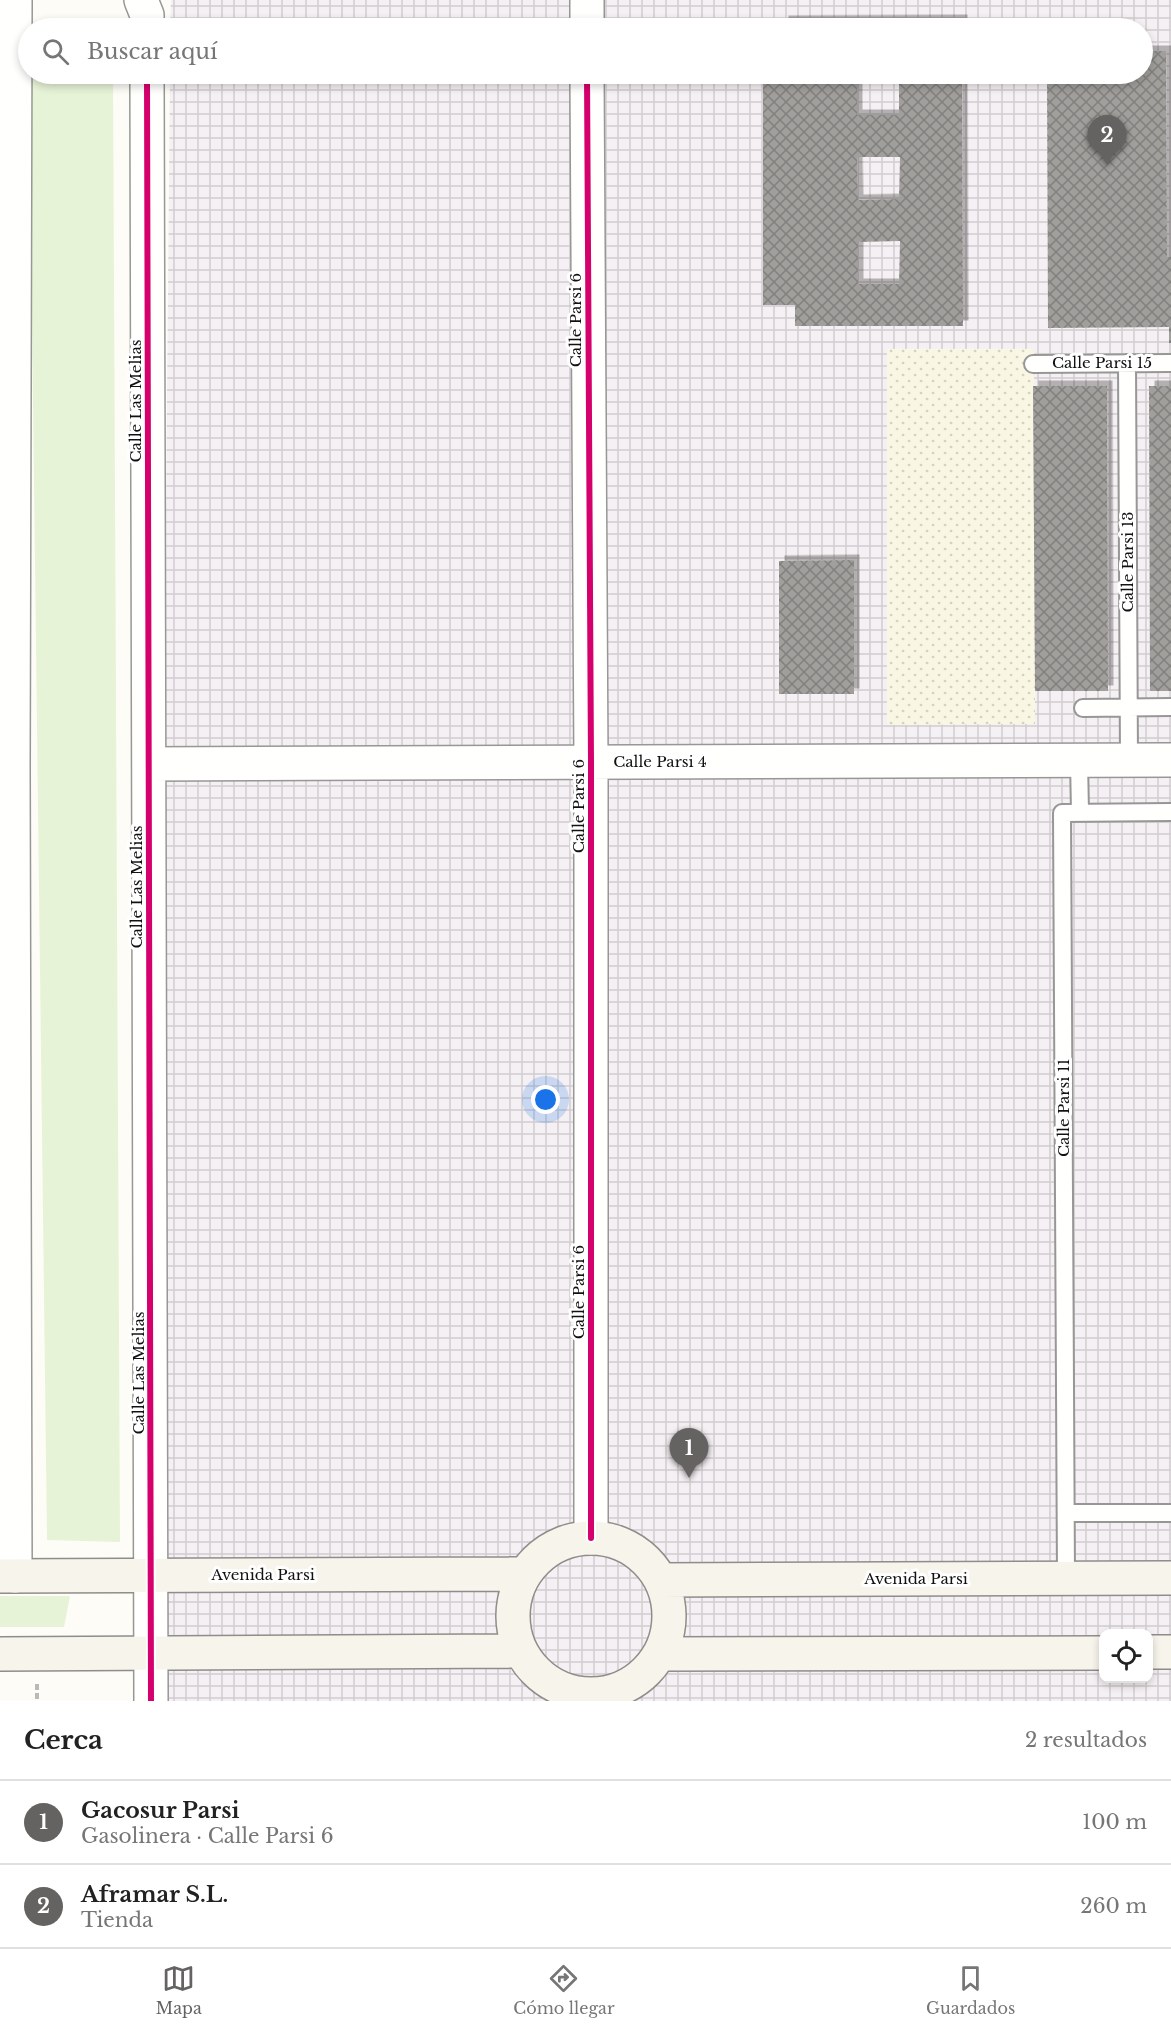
<!DOCTYPE html>
<html lang="es">
<meta charset="utf-8">
<style>
:root{--surface:#fff;--page:#f6f6f6;--text:#222;--muted:#767676;--line:#e0e0e0;--accent:#646362}
body{margin:0;font-family:"Libre Baskerville",serif;background:var(--page);color:var(--text)}
.controls{position:absolute;right:18px;bottom:18px;display:grid;overflow:hidden;border-radius:12px;box-shadow:0 3px 9px #0003}
.controls button{width:54px;height:54px;display:grid;place-items:center;padding:0;border:0;border-bottom:2px solid var(--line);background:var(--surface);color:var(--text);font:30px sans-serif}
.you{position:absolute;left:546px;top:1100px;width:21px;height:21px;margin:-15px;border:4px solid #fff;border-radius:50%;background:#1a73e8;box-shadow:0 0 0 9px #1a73e833}
.badge{display:grid;place-items:center;width:39px;height:39px;border-radius:50%;background:var(--accent);color:#fff;font-size:20px;font-weight:700}
.pin{position:absolute;translate:-50% -50px;filter:drop-shadow(0 2px 3px #0008)}
.pin::after{content:'';position:absolute;top:32px;width:21px;height:18px;background:inherit;clip-path:polygon(0 0,100% 0,50% 100%)}
.list{margin:0;padding:0;list-style:none}
h2{display:flex;justify-content:space-between;align-items:center;height:78px;margin:0;padding:0 24px;font-size:26px}
h2 small{font-size:20px;font-weight:400;color:var(--muted)}
.list li{display:grid;grid-template-columns:39px 1fr auto;gap:18px;align-items:center;box-sizing:border-box;height:84px;padding:0 24px;border-top:2px solid var(--line)}
.list b{display:block;font-size:22px;white-space:nowrap}
.list p{margin:0;font-size:20px;white-space:nowrap;color:var(--muted)}
.list em{font-size:20px;font-style:normal;color:var(--muted)}
.icon{flex:none;width:33px;height:33px;fill:none;stroke:currentColor;stroke-width:2;stroke-linecap:round;stroke-linejoin:round}
.map{position:relative;flex:none;width:1171px;height:1701px;overflow:hidden}
.search{position:absolute;background:var(--surface);box-shadow:0 3px 9px #0003;left:18px;right:18px;top:18px;height:66px;display:flex;align-items:center;gap:15px;box-sizing:border-box;padding:0 21px;border-radius:33px;color:var(--muted);font-size:22px}
.sheet{height:246px;background:var(--surface)}
nav{display:flex;justify-content:space-around;align-items:center;box-sizing:border-box;height:84px;border-top:2px solid var(--line);background:var(--surface);font-size:16px;color:var(--muted)}
nav a{display:grid;justify-items:center;gap:3px}
nav .on{color:var(--accent)}
.map>svg:first-child{display:block}
.industrial{fill:url(#industrial-grid);fill-rule:evenodd}
.farmland{fill:url(#farmland-dots)}
.park{fill:#e7f3d7}
.building{fill:url(#building-cross-hatch);fill-rule:evenodd;filter:url(#shadow)}
.lines{fill:none;stroke-linecap:round;stroke-linejoin:round}
.lane-casing{stroke:#979795;stroke-width:20}
.street-casing{stroke:#979795;stroke-width:36}
.secondary-casing{stroke:#8e8d8b;stroke-width:36}
.path{stroke:#b9b9b8;stroke-width:4;stroke-dasharray:6 3;stroke-linecap:butt}
.lane{stroke:#fffffe;stroke-width:16}
.street{stroke:#fffffe;stroke-width:33}
.secondary{stroke:#f6f4eb;stroke-width:33}
.cycleway-casing{stroke:#fff;stroke-width:10}
.cycleway{stroke:#d6006c;stroke-width:6}
.labels{text-anchor:middle;stroke-width:6;stroke-linejoin:round;paint-order:stroke}
.street-label{font-size:15px;fill:#111;stroke:#fff}
</style>
<div class="map">
<svg width="1171" height="1701" viewBox="0 0 1171 1701">
<defs>
<pattern id="industrial-grid" width="8" height="8" patternUnits="userSpaceOnUse" patternTransform="scale(1.5)"><rect width="8" height="8" fill="#f5f0f3"/><path d="M0 4h8M4 0v8" fill="none" stroke="#d1cdcf"/></pattern>
<pattern id="farmland-dots" width="8" height="8" patternUnits="userSpaceOnUse" patternTransform="scale(1.5)"><rect width="8" height="8" fill="#f9f7e4"/><path d="M2 2h.1M6 6h.1" fill="none" stroke="#d4d3c3" stroke-width="1.8" stroke-linecap="round"/></pattern>
<pattern id="building-cross-hatch" width="8" height="8" patternUnits="userSpaceOnUse" patternTransform="scale(1.5)"><rect width="8" height="8" fill="#a19f9c"/><path d="M0 0l8 8M0 8l8-8" fill="none" stroke="#82807e"/></pattern>
<filter id="shadow"><feDropShadow dx="5.5" dy="-5.5" stdDeviation="0" flood-color="#0004"/></filter>
</defs>
<rect width="100%" height="100%" fill="#fdfcf7"/>
<!-- industrial -->
<path class="industrial" d="M171,0H1171V1701H155L170,74H1142V28H170ZM1104,1634H1148V1678H1104Z"/>
<!-- farmland -->
<path class="farmland" d="M887,349H1034L1035,724L887,725Z"/>
<!-- park -->
<path class="park" d="M29,74H113L120,1542L47,1540Z
M0,1596H70L64,1627H0Z"/>
<!-- building -->
<path class="building" d="M962,20V28H783V21Z
M1142,51H1166L1167,257H1171V343H1169V327L1048,328L1047,74H1142Z
M763,74H857V115H899V74H962L963,326H795V305H763ZM857,157H900L899,199L858,200ZM900,241L899,284H858V242Z
M1033,386H1107L1108,691H1035Z
M1149,386H1171V691H1150Z
M854,560V694H779V561Z"/>
<g class="lines">
<!-- lane casing -->
<g class="lane-casing">
<path id="lane" d="M1127,363L1129,761
M1033,364L1171,363
M1083,708L1171,707
M1079,761L1080,812
M1066,1513H1171
M1066,1578L1062,813L1171,812"/>
</g>
<!-- street casing -->
<g class="street-casing">
<path id="street" d="M15,0L13,768L15,1576
M141,0L147,15V28
M587,0V28
M147,74L151,1701
M587,74L591,762V1538
M149,764L1171,760
M587,1695V1701"/>
</g>
<!-- secondary casing -->
<g class="secondary-casing">
<path id="secondary" d="M513 1616a78 78 0 1 1 156 0a78 78 0 1 1-156 0Z
M0,1576L525,1574
M661,1580L1171,1578
M1148,1652H1171
M0,1654L521,1651
M660,1654L1104,1653"/>
</g>
<!-- path -->
<path class="path" d="M37,1684V1701"/>
<!-- lane -->
<use href="#lane" class="lane"/>
<!-- street -->
<use href="#street" class="street"/>
<!-- secondary -->
<use href="#secondary" class="secondary"/>
<!-- cycleway casing -->
<g class="cycleway-casing">
<path id="cycleway" d="M147,74L151,1701
M587,74L591,762V1538"/>
</g>
<!-- cycleway -->
<use href="#cycleway" class="cycleway"/>
</g>
<g class="labels">
<!-- street labels -->
<g class="street-label">
<text transform="translate(576 320) rotate(-90)" y="5">Calle Parsi 6</text>
<text x="1102" y="368">Calle Parsi 15</text>
<text transform="translate(136 401) rotate(-90)" y="5">Calle Las Melias</text>
<text transform="translate(1128 562) rotate(-90)" y="5">Calle Parsi 13</text>
<text x="660" y="767">Calle Parsi 4</text>
<text transform="translate(579 806) rotate(-90)" y="5">Calle Parsi 6</text>
<text transform="translate(137 887) rotate(-90)" y="5">Calle Las Melias</text>
<text transform="translate(1064 1108) rotate(-90)" y="5">Calle Parsi 11</text>
<text transform="translate(579 1292) rotate(-90)" y="5">Calle Parsi 6</text>
<text transform="translate(139 1373) rotate(-90)" y="5">Calle Las Melias</text>
<text x="263" y="1580">Avenida Parsi</text>
<text x="916" y="1584">Avenida Parsi</text>
</g>
</g>
</svg>
<div class="controls">
<button><svg class="icon" aria-label="locate" viewBox="0 0 24 24"><circle cx="12" cy="12" r="6"/><path d="M12 2v4M12 18v4M2 12h4M18 12h4"/></svg></button>
</div>
<div class="you"></div>
<div class="pin badge" style="left:689px;top:1478px">1</div>
<div class="pin badge" style="left:1107px;top:165px">2</div>
<div class="search"><svg class="icon" aria-label="search" viewBox="0 0 24 24"><circle cx="10" cy="10" r="6"/><path d="M15 15l6 6"/></svg>Buscar aquí</div>
</div>
<section class="sheet">
<h2>Cerca<small>2 resultados</small></h2>
<ul class="list">
<li><span class="badge">1</span><div><b>Gacosur Parsi</b><p>Gasolinera · Calle Parsi 6</p></div><em>100 m</em></li>
<li><span class="badge">2</span><div><b>Aframar S.L.</b><p>Tienda</p></div><em>260 m</em></li>
</ul>
</section>
<nav>
<a class="on"><svg class="icon" aria-label="map" viewBox="0 0 24 24"><path d="M3 6l6-2 6 2 6-2v14l-6 2-6-2-6 2zM9 4v14M15 6v14"/></svg>Mapa</a>
<a><svg class="icon" aria-label="directions" viewBox="0 0 24 24"><path d="M12 3l9 9-9 9-9-9zM9 14v-3h6M13 9l2 2-2 2"/></svg>Cómo llegar</a>
<a><svg class="icon" aria-label="saved" viewBox="0 0 24 24"><path d="M7 4h10v16l-5-4-5 4z"/></svg>Guardados</a>
</nav>
